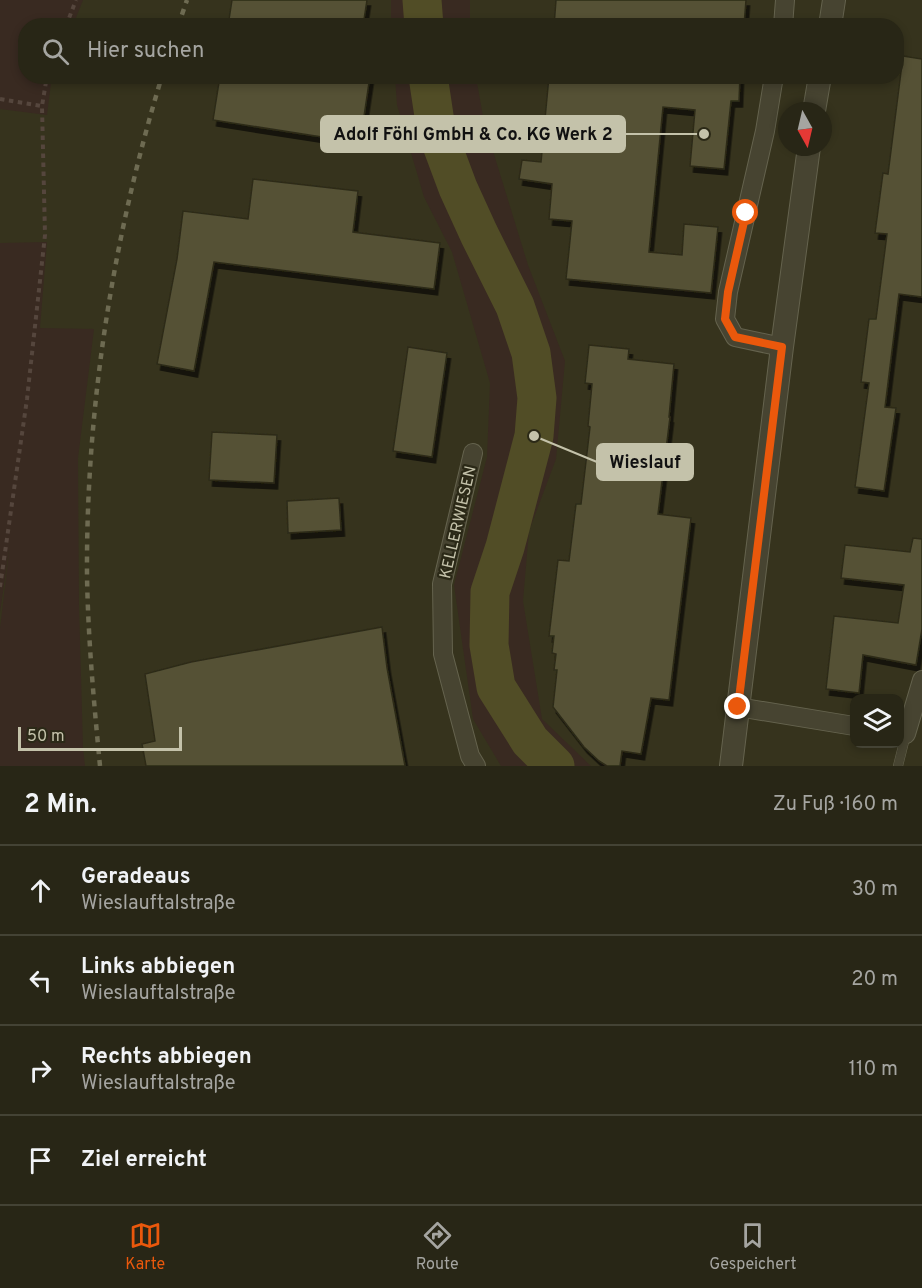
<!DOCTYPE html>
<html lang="de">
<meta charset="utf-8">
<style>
:root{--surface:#282616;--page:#343223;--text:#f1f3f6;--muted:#a5a5a1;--line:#444335;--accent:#ea580c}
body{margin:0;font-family:Overpass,sans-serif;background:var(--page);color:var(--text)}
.controls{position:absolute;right:18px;bottom:18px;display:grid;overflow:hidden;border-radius:12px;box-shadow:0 3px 9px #0003}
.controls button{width:54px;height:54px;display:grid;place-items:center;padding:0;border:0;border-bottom:2px solid var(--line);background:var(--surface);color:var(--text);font:30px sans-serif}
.compass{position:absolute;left:778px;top:102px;width:54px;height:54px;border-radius:50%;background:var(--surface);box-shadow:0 3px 9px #0003;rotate:172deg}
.scale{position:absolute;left:18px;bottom:15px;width:164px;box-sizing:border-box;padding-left:6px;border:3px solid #c4c2aa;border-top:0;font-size:16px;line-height:21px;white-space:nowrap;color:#c4c2aa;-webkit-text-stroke:4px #2b2917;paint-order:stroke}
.stop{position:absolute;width:18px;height:18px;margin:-14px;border:4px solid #ea580c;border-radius:50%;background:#fff}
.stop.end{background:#ea580c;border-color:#fff;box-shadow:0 2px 6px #0008}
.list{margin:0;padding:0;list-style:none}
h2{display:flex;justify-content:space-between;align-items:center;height:78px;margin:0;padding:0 24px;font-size:26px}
h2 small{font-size:20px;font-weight:400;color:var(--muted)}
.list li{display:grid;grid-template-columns:39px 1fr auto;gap:18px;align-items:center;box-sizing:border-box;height:90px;padding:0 24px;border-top:2px solid var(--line)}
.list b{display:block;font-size:22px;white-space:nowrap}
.list p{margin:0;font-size:20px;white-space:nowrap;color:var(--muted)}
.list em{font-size:20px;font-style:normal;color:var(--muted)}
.icon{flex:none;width:33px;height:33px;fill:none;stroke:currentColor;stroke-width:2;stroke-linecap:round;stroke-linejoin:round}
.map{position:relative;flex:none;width:922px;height:766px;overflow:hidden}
.search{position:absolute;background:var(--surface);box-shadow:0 3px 9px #0003;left:18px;right:18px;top:18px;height:66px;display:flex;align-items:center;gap:15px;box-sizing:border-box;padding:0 21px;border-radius:24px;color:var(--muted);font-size:22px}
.sheet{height:438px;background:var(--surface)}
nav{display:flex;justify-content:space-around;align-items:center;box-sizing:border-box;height:84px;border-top:2px solid var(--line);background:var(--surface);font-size:16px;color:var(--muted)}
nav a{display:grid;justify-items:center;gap:3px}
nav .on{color:var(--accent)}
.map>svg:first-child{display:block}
.green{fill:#392a21}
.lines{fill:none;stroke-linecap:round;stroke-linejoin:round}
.river{stroke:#514d26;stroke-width:39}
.building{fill:#545136;stroke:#2d2b19;stroke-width:1.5;filter:url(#shadow)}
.service-casing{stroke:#65634e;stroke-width:10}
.minor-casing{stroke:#65634e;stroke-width:20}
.tertiary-casing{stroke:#65634e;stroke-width:24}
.path{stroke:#55463d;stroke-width:4;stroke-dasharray:4.5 4.5;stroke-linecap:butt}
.service{stroke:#474431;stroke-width:9}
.minor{stroke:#474431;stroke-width:18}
.tertiary{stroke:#474431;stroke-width:22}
.rail{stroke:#6e6b52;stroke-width:4.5;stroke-dasharray:6 6;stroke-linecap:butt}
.route{stroke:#ea580c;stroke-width:8}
.labels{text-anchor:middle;stroke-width:4.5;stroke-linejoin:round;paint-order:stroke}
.street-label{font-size:16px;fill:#c4c2aa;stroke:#2b2917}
.leader{fill:none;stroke:#c4c2aa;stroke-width:2}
.callout-dot{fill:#c4c2aa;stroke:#2b2917;stroke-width:2}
.callout{fill:#c4c2aa;stroke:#c4c2aa;stroke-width:2}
.callout-label{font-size:18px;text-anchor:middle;font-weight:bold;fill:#111}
</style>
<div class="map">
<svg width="922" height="766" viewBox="0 0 922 766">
<defs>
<filter id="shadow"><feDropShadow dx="3.5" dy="6" stdDeviation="0" flood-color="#0009"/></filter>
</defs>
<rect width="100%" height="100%" fill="#36331d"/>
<!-- green -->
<path class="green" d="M0,0H83L73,25L26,26V76L53,77L51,83L47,115L0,109Z
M391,0H470V25H391Z
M395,77H476L484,122L528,265L565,361L556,459L529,531L523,601L542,719L591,766H501L473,719L454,585L487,457L490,383L452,252L424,197L397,105Z
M47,242L40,328L94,329L78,458L79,605L83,748L85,766H0V628L10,543L0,613V243Z"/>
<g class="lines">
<!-- river -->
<path class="river" d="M422,0L424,26
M428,76L436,129L458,188L479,234L515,306L531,353L537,398L534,436L505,547L490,592L489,645L496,687L530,741L555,766"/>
</g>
<!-- building -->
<path class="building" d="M232,0H367L363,26H228Z
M556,0H746L744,26H554Z
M903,56L922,59V297L899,294L885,407L896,408L884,491L855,487L869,383L861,382L869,319H876L887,234L875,233L883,173L888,174Z
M220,76H370L360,143L213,120Z
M549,76H740L739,101H731L724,169L690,166L695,110L663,107L649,252L682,255L684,224L718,227L711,293L566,279L572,221L549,219L552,184L519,179L522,160L541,162Z
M253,179L358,191L353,232L440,243L434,289L214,262L194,371L157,364L177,259L183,211L248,219Z
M589,345L629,349L628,359L674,364L669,417H670L658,514L691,518L669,700L651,698L641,754L622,751L620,766H607L599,761L584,747L553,707L557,670H554L556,654L552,653L554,636H549L558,560L569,561L576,504H581L590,427L588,426L592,384L585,383Z
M408,347L447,353L432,457L393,451Z
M212,432L277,435L274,483L209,480Z
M339,498L341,530L288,533L287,501Z
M913,538L922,539V629L916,665L863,655L859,693L826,689L834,616L898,623L904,585L841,578L845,545L910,552Z
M382,627L387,668L405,766H146L142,744L155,741L145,674L191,662Z"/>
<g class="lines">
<!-- service casing -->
<g class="service-casing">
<path id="service" d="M898,766L906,734"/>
</g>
<!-- minor casing -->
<g class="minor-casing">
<path id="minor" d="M783,26L785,0
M774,76L765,131L728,292L725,319L735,337L782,347
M473,453L442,584L443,654L470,756L476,766
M738,707L854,726
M900,733L906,734L922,680"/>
</g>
<!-- tertiary casing -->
<g class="tertiary-casing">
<path id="tertiary" d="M830,26L834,0
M814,111L820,76
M731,766L782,347L809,147"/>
</g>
<!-- path -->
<path class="path" d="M66,26L76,0
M0,99L42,106
M0,587L27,399L45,235L42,106L47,76"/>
<!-- service -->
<use href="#service" class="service"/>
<!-- minor -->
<use href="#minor" class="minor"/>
<!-- tertiary -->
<use href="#tertiary" class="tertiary"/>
<!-- rail -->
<path class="rail" d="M178,26L187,0
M100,766C94,703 88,639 87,575C86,407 113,237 162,76"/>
</g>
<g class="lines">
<!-- route -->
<path class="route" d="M738,707L782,347L735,337L725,319L728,292L746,213"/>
</g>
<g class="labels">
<!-- street labels -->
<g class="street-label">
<text transform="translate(457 522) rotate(-77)" y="6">KELLERWIESEN</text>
</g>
</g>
<!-- callouts -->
<path class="leader" d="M704 134L625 134M534 436L597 462"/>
<g class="callout-dot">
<circle cx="704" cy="134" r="6"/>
<circle cx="534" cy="436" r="6"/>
</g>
<g class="callout">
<rect x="321" y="116" width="304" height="36" rx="6"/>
<rect x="597" y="444" width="96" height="36" rx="6"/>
</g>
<g class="callout-label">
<text x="473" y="140">Adolf Föhl GmbH &amp; Co. KG Werk 2</text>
<text x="645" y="468">Wieslauf</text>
</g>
</svg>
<div class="controls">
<button><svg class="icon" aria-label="layers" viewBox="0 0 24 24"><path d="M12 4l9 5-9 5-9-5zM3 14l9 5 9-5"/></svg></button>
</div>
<svg class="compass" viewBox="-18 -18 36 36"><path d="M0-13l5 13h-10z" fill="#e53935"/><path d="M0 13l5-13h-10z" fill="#a5a5a1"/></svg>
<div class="scale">50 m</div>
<div class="stop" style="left:746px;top:213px"></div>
<div class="stop end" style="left:738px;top:707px"></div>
<div class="search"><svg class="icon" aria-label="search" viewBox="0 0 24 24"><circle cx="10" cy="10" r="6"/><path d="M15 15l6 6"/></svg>Hier suchen</div>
</div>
<section class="sheet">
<h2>2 Min.<small>Zu Fuß · 160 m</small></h2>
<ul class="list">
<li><svg class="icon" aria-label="ahead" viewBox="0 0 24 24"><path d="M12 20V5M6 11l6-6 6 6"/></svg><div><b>Geradeaus</b><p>Wieslauftalstraße</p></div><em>30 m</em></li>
<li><svg class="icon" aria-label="left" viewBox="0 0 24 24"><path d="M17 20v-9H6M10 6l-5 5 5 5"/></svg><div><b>Links abbiegen</b><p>Wieslauftalstraße</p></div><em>20 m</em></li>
<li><svg class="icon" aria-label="right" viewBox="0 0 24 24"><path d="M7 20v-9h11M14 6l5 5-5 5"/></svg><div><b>Rechts abbiegen</b><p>Wieslauftalstraße</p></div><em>110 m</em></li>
<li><svg class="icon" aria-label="arrive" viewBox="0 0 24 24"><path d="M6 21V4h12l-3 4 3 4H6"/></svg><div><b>Ziel erreicht</b></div></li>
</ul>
</section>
<nav>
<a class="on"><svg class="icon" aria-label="map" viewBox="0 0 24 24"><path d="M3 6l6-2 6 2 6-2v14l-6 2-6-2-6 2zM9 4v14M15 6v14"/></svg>Karte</a>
<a><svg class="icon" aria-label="directions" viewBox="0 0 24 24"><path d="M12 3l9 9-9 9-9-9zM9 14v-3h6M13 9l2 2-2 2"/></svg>Route</a>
<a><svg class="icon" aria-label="saved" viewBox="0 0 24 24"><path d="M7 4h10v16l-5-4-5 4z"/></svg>Gespeichert</a>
</nav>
